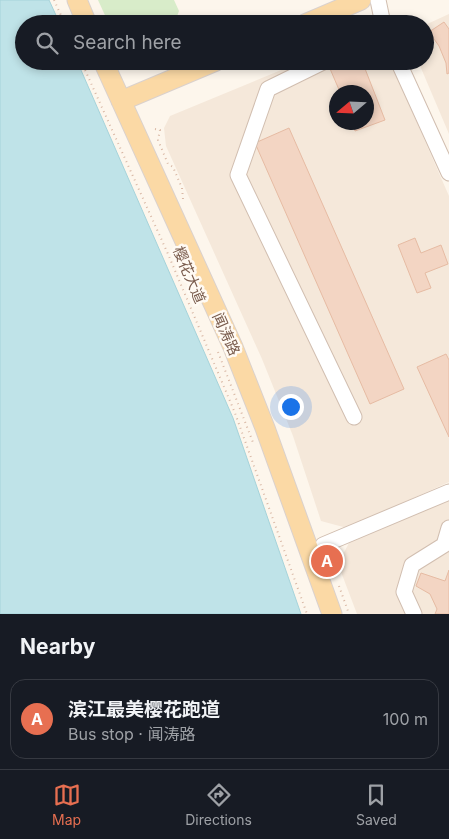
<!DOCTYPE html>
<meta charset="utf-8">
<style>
:root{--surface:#171b24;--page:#242831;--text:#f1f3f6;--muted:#9ea1a6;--line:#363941;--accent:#e76f51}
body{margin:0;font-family:Inter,"Noto Sans SC",sans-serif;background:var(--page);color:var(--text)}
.compass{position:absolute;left:329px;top:85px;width:45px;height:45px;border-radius:50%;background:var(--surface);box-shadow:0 2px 8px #0003;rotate:251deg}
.you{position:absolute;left:290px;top:406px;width:18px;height:18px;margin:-12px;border:4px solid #fff;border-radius:50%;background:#1a73e8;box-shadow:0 0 0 8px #1a73e833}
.badge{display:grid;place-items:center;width:32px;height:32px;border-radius:50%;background:var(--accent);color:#fff;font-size:16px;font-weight:700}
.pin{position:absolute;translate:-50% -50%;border:2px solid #fff;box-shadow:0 1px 5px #0006}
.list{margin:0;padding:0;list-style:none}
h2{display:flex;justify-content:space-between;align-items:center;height:65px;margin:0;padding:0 20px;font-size:21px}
h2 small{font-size:16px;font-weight:400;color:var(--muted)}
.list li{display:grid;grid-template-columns:32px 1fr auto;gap:15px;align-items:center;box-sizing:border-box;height:80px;margin:0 10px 10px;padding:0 10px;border:1px solid var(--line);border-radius:15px}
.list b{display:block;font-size:19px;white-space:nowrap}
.list p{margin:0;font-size:16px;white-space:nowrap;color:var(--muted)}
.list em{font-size:16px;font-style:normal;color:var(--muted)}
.icon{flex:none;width:28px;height:28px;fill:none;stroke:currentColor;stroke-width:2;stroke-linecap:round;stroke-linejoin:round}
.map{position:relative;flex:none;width:449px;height:614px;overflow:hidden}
.search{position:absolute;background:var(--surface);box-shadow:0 2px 8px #0003;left:15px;right:15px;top:15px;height:55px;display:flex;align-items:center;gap:12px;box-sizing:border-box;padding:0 18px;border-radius:28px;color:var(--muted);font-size:19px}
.sheet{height:155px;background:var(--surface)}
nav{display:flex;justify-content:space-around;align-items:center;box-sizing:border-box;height:70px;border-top:1px solid var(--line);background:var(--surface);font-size:14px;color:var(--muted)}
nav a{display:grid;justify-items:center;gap:2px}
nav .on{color:var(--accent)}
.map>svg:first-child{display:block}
.residential{fill:#f5e8da;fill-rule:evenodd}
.green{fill:#d8ecc9}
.water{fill:#bfe3e8;stroke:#a5d3da}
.building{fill:#f3d5c3;stroke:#e6bba3}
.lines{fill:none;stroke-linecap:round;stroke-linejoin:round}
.minor-casing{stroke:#d1beb0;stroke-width:17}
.major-casing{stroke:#dad1cd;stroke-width:21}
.path{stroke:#d9b8a5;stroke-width:2;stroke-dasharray:1 4;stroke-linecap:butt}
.minor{stroke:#fff;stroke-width:15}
.major{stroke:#fbd9a5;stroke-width:19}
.labels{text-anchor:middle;stroke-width:5;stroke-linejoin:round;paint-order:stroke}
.street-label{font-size:15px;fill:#7a5c4d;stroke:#fffaf3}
</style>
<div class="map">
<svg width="449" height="614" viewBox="0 0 449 614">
<rect width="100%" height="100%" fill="#fdf6ec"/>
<!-- residential -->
<path class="residential" d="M449,14V134L418,61H425V25Z
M303,61H390L449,196V482L347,528L321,521L293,436L262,359L166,146L164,128L170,116ZM336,92H366V122H336Z
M449,498V614H357L338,564L350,541Z"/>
<!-- green -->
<path class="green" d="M98,0H174L179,11L174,24H109Z"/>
<!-- water -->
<path class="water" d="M0,0H49L60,24H24V61H77L233,418L301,614H0Z"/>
<!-- building -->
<path class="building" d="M444,22L449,29V73L447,74L446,63L439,46L429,32Z
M335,61H362L385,120L355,131L352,122H366V92H340L328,64Z
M289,128L404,389L370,404L255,143Z
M415,238L421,253L441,245L448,264L425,273L431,288L417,293L398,245Z
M446,354L449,360V437L417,367Z
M449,570V614H435L437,609L430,594L416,586L421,573L445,581Z"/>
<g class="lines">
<!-- minor casing -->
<g class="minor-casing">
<path id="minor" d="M378,0L383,24
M325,61L268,89L238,175L354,417
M398,61L449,173
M323,545L449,492
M414,614L404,592L412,565L444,545L449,528"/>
</g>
<!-- major casing -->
<g class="major-casing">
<path id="major" d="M77,0L87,24
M305,24L361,0
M103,61L233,347L265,428L332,614
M121,101L216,61"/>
</g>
<!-- path -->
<path class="path" d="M54,0L65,24
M81,61L168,254L235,413L307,614
M125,61L128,68
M155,129L160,130L158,140L168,164L173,167L182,188L183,199
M218,352L254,445
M339,586L349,614"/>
<!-- minor -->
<use href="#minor" class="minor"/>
<!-- major -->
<use href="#major" class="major"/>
</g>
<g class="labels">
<!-- street labels -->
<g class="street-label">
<text transform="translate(189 275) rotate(67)" y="5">樱花大道</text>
<text transform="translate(226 334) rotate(66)" y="5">闻涛路</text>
</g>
</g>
</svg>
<svg class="compass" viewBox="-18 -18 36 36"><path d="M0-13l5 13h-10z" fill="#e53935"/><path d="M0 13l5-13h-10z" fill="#9ea1a6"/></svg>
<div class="you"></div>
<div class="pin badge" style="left:327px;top:561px">A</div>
<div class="search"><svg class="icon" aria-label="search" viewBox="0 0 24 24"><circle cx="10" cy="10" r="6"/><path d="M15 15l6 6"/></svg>Search here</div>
</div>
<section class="sheet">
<h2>Nearby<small></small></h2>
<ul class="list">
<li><span class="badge">A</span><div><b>滨江最美樱花跑道</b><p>Bus stop · 闻涛路</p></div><em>100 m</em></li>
</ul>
</section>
<nav>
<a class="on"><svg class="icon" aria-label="map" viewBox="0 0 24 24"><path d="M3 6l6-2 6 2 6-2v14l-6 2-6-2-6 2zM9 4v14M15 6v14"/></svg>Map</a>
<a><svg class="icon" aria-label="directions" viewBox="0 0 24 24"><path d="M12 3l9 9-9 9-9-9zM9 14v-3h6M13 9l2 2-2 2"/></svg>Directions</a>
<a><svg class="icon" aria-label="saved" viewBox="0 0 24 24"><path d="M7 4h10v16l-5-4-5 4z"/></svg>Saved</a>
</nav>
